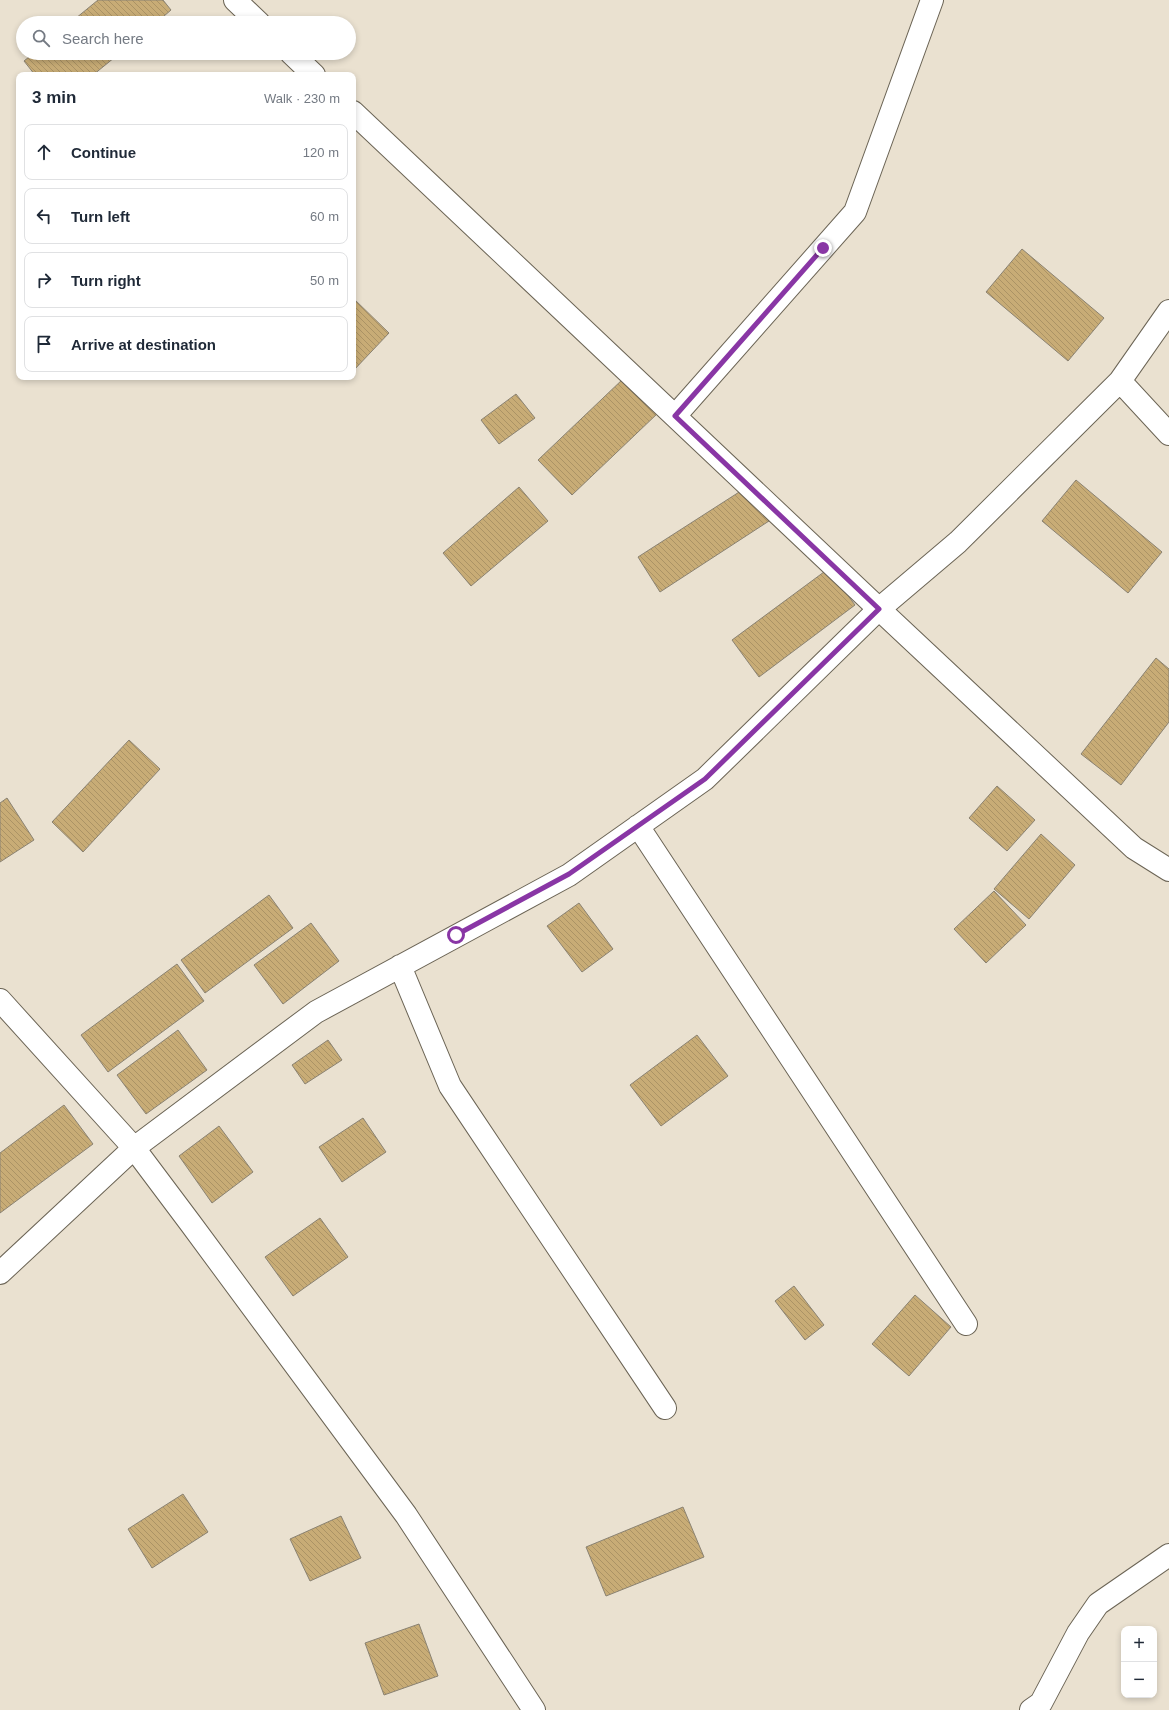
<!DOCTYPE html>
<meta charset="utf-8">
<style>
:root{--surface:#fff;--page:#f6f6f7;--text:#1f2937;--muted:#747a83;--line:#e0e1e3}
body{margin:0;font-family:Arial,sans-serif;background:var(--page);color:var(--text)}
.controls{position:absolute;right:12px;bottom:12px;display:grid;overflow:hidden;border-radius:8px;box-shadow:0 2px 6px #0003}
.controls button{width:36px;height:36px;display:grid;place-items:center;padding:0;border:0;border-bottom:1px solid var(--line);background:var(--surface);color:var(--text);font:20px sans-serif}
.stop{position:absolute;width:12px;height:12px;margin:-9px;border:3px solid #8936a5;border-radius:50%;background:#fff}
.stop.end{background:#8936a5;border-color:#fff;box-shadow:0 1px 4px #0008}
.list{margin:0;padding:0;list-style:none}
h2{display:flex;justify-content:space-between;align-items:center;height:52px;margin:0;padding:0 16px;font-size:17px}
h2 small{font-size:13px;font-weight:400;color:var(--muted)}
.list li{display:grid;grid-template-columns:26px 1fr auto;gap:12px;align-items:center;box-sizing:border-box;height:56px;margin:0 8px 8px;padding:0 8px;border:1px solid var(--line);border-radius:8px}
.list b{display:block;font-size:15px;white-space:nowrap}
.list em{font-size:13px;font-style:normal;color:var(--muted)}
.icon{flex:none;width:22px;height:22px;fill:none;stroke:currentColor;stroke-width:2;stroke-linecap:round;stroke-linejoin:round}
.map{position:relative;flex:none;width:1169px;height:1710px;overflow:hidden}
.search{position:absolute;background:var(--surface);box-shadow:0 2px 6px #0003;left:16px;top:16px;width:340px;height:44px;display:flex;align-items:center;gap:10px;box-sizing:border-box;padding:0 14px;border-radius:22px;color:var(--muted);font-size:15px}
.panel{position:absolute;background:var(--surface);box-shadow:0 2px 6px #0003;left:16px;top:72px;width:340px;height:308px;border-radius:8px}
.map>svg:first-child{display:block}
.building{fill:url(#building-back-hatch);stroke:#8a8272}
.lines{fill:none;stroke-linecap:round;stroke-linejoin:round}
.minor-casing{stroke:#6b6455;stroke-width:24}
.minor{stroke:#fff;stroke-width:22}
.route{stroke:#8936a5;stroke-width:5}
</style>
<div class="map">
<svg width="1169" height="1710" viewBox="0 0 1169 1710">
<defs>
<pattern id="building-back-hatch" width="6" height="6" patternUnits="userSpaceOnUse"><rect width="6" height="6" fill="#c8ac76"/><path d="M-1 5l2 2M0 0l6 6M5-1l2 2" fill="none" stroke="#ab9365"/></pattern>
</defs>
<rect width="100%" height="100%" fill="#eae1d0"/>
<!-- building -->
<path class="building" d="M98,0H163L171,10L156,23H70Z
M34,53H120L93,75H35L24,61Z
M1022,249L1104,318L1068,361L986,292Z
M353,298L389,333L353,371Z
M624,378L658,413L572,495L538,460Z
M516,394L535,418L499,444L481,420Z
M1076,480L1162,552L1128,593L1042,521Z
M519,487L548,521L471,586L443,553Z
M747,487L769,521L660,592L638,557Z
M828,569L855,605L759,677L732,640Z
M1156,658L1169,669V722L1121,785L1081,754Z
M129,740L160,769L83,852L52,822Z
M997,786L1035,820L1007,851L969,818Z
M7,798L34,840L0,862V803Z
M1041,834L1075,865L1029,919L994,889Z
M994,891L1026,925L986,963L954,929Z
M269,895L293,928L205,993L181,960Z
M579,903L613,949L582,972L547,926Z
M311,923L339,961L283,1004L254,965Z
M177,964L204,1001L108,1072L81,1035Z
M178,1030L207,1070L146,1114L117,1075Z
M697,1035L728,1076L661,1126L630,1085Z
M328,1040L342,1060L305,1084L292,1065Z
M64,1105L93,1144L0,1213V1153Z
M363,1118L386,1152L342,1182L319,1147Z
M219,1126L253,1172L212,1203L179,1156Z
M320,1218L348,1257L293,1296L265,1257Z
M794,1286L824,1325L805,1340L775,1301Z
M915,1295L951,1327L909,1376L872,1344Z
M183,1494L208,1532L152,1568L128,1529Z
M683,1507L704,1557L606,1596L586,1547Z
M341,1516L361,1558L310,1581L290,1539Z
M419,1624L438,1676L384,1695L365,1643Z"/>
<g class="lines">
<!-- minor casing -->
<g class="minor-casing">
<path id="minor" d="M235,0L259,23
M291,53L314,75
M353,112L879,609L1134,848L1169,870
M1120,381L1169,434
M675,416L855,212L932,0
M638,826L966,1324
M400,966L450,1086L665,1408
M0,1000L134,1148L191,1224L406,1515L534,1710
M0,1273L134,1148L316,1012L569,875L705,779L879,609L958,542L1120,381L1169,311
M1031,1710L1041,1703L1078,1633L1098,1604L1169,1555"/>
</g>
<!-- minor -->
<use href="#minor" class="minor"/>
</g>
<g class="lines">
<!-- route -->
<path class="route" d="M456,935L569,874L705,779L879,609L675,416L823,248"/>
</g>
</svg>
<div class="controls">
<button>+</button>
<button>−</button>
</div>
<div class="stop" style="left:456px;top:935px"></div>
<div class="stop end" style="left:823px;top:248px"></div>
<div class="search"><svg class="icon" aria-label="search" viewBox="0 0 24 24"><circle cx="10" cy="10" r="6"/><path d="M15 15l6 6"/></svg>Search here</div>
<section class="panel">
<h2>3 min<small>Walk · 230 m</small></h2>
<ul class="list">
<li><svg class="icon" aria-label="ahead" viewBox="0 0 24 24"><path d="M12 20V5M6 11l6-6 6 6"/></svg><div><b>Continue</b></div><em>120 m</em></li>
<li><svg class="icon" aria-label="left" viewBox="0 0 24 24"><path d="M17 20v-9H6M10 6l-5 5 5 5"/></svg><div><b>Turn left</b></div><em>60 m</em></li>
<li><svg class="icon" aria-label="right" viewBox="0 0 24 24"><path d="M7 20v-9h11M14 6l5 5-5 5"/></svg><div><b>Turn right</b></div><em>50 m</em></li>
<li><svg class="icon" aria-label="arrive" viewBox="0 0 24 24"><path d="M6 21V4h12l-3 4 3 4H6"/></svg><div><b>Arrive at destination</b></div></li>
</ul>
</section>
</div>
